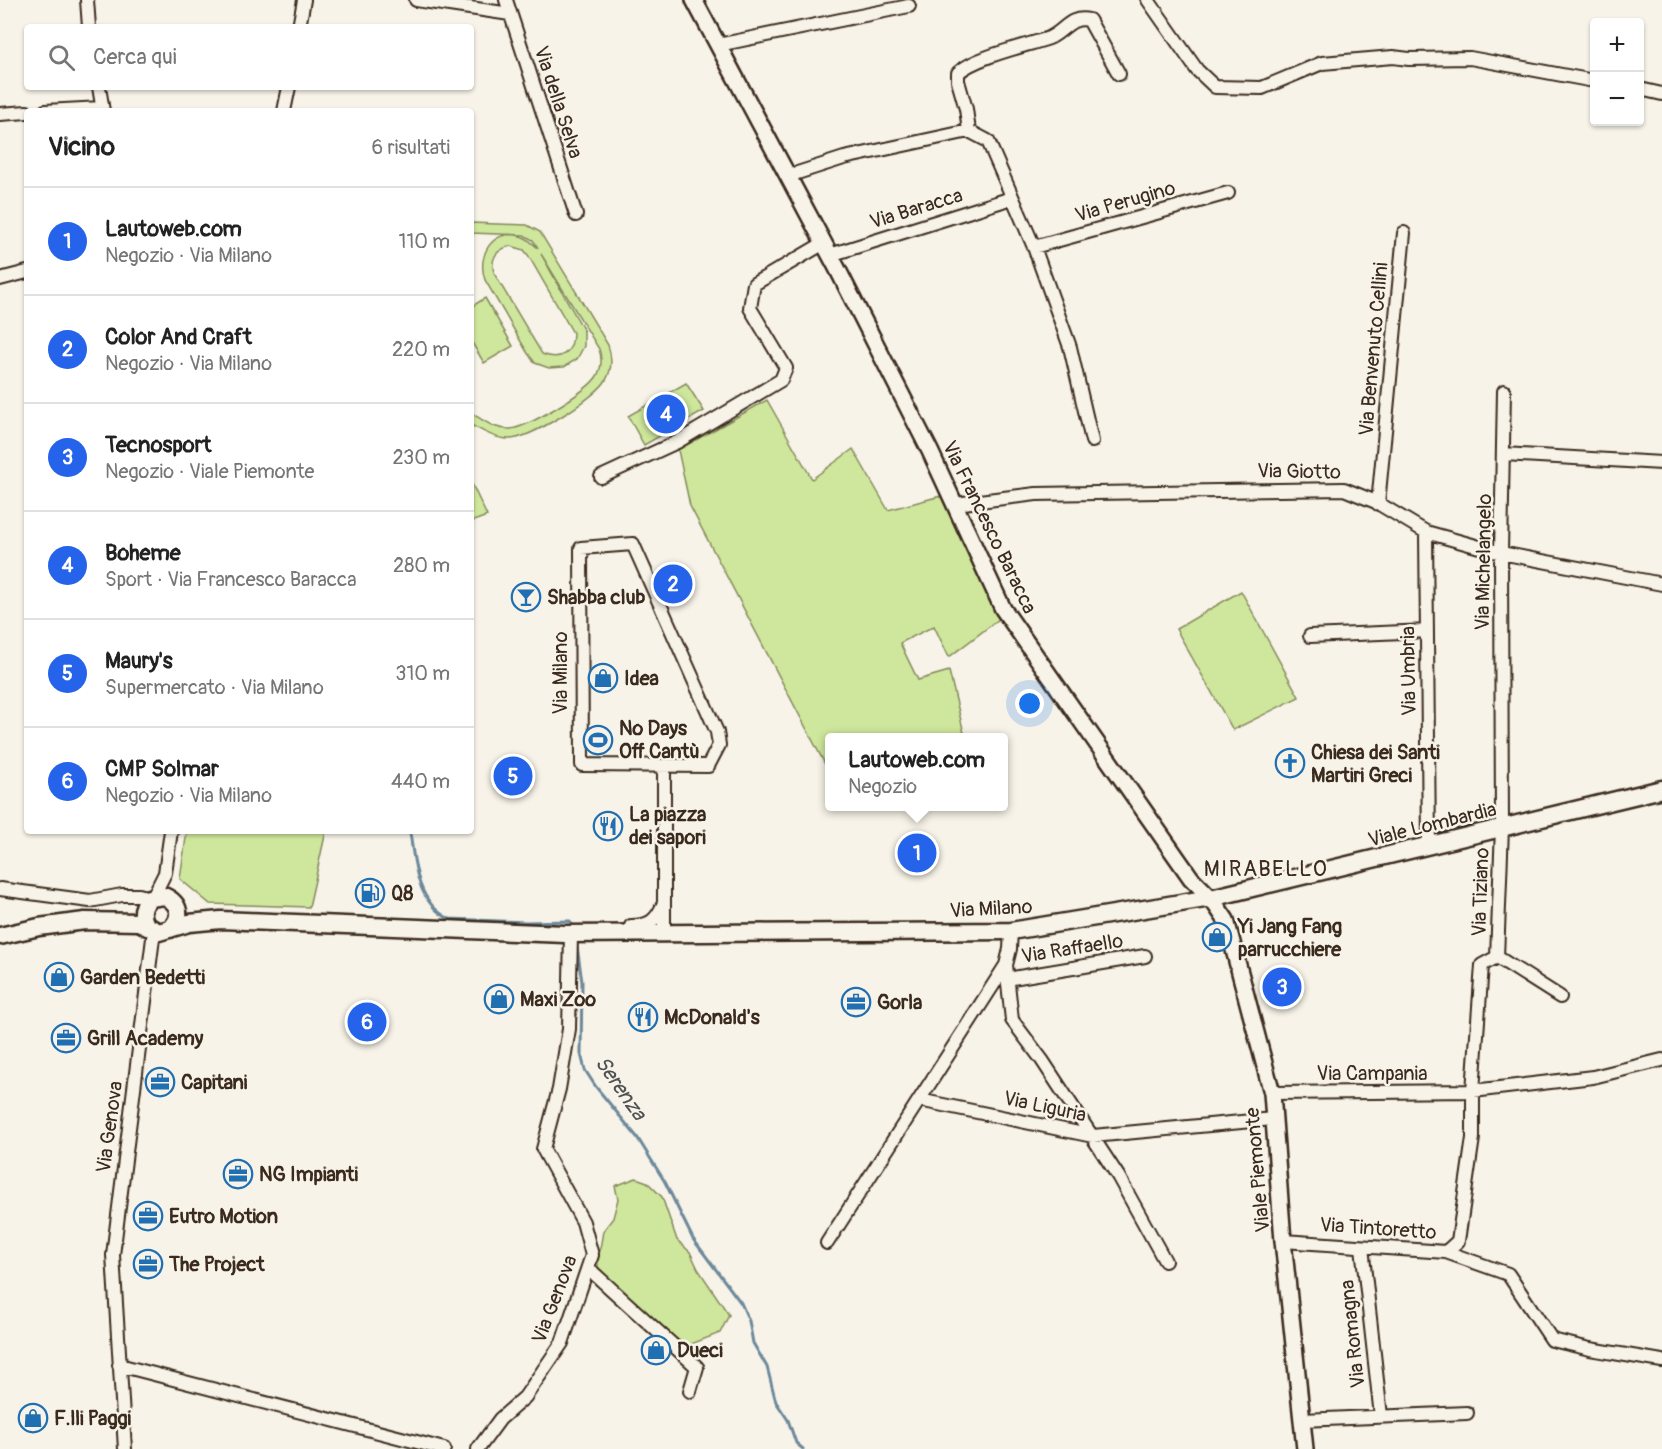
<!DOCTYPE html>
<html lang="it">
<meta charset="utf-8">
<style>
:root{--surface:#fff;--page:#f6f6f6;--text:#222;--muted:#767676;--line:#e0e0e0;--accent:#2563eb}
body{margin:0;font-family:Pangolin,sans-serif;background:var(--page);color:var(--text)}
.controls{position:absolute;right:18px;top:18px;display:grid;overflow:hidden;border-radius:6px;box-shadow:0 2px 4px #0004}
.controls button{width:54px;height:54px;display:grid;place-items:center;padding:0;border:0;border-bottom:2px solid var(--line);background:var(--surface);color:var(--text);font:30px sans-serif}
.you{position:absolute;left:1030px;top:704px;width:21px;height:21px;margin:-15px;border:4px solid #fff;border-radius:50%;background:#1a73e8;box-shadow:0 0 0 9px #1a73e833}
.badge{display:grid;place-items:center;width:39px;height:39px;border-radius:50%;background:var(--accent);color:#fff;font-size:20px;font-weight:700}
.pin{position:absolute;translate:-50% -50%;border:3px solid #fff;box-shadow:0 2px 6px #0006}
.popup{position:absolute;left:825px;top:733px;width:183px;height:78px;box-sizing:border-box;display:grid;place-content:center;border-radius:6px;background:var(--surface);filter:drop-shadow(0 2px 4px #0005);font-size:20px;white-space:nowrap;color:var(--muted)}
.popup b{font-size:22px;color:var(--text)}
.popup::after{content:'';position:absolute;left:50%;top:100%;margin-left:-12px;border:12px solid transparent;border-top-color:var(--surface)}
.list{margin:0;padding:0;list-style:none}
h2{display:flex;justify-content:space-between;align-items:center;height:78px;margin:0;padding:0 24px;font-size:26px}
h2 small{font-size:20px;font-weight:400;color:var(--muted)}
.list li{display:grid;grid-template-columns:39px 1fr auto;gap:18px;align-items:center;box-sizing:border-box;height:108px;padding:0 24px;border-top:2px solid var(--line)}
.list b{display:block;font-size:22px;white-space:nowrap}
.list p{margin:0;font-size:20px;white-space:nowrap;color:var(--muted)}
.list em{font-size:20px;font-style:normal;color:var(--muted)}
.icon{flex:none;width:33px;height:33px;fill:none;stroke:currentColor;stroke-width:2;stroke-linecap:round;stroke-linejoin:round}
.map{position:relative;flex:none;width:1662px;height:1449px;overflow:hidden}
.search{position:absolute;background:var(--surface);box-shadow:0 2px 4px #0004;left:24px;top:24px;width:450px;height:66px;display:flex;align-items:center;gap:15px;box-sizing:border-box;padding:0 21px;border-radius:6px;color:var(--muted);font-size:22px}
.panel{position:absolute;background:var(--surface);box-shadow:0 2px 4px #0004;left:24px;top:108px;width:450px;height:726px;border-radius:6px}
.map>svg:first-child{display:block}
.green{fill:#cee79c;stroke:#84885d;stroke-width:1.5;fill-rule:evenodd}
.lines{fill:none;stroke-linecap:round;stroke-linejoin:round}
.stream{stroke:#6c889a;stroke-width:3}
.minor-casing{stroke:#3b2a1e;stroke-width:16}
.tertiary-casing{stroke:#3b2a1e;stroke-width:20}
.secondary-casing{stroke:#3b2a1e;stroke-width:21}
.minor{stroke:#f7f3e8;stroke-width:12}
.tertiary{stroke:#f7f3e8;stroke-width:15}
.secondary{stroke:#f7f3e8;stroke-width:16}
.labels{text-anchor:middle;stroke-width:5;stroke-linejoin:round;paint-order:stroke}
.street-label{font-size:20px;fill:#3b2a1e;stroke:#f7f3e8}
.poi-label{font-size:20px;font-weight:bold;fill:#3b2a1e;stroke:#f7f3e8;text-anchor:start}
.water-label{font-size:21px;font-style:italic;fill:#505152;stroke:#f7f3e8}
.quarter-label{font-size:22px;letter-spacing:1.5px;fill:#3b2a1e;stroke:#f7f3e8}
</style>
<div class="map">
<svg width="1662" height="1449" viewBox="0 0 1662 1449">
<rect width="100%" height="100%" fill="#f7f3e8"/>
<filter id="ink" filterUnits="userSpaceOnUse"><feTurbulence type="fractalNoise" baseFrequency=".0167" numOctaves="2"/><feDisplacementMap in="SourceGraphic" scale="12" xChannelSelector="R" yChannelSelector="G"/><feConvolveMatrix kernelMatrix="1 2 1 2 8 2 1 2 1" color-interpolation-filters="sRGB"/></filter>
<g filter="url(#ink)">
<!-- green -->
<path class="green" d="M471,223L527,225L540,232L608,345C612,357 613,368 606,380C596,398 530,439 509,439C495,439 483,431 471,425V413C483,420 495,430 510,429C527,428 588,391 597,376C602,367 602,358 599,349L541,254L584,331V346L577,359L564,367L549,368L535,363L527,352L485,280C476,254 494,226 523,237C529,239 534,245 538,248L533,240L524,235L471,233ZM511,246L524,250L528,255L573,333C573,354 560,361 542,354L495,275C489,260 496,249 511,246Z
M485,298L513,346L484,363L471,341V307Z
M686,383L704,411L644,445L628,416Z
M767,400L812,479L853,449L888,510L941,496L999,619L949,657L934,626L900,643L918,680L949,671L964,733L945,738H830V766H826L690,506L678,450Z
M471,482L487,516L471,522Z
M1241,591L1299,697L1233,730L1176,629Z
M187,831H326L309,907L210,904L180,879Z
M636,1178L647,1182L662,1197L677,1240L690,1252L698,1269L729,1315L720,1333L681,1348L603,1276L598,1269V1261L603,1231L613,1218L618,1199L615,1186Z"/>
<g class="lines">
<!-- stream -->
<path class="stream" d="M410,831C414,863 417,904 450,919L526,922L570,921L573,927
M576,939L582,982L581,1054L585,1070L596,1087L637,1137L665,1182L693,1239L741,1303L749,1321L753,1343L767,1367L776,1402L788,1420L796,1443L803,1449"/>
<!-- minor casing -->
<g class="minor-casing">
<path id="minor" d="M87,0L89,27
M416,0L510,14
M506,0L576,215
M1148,0L1197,70L1215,87L1262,88L1322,63L1393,57L1409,59L1470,58L1594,81
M299,27L304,0
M718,45L909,6
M99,87L103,111
M1640,89L1662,94
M45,111L102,108
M284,111L289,87
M0,114L27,112
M969,131L966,109L958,81V73C974,57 1026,46 1049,38C1065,31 1069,16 1089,20L1119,74
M788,176L844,158L969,131L988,141L1034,247L1070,347L1092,441
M1034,247L1228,193
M830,255L1012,198
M0,279L27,272
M1504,454L1662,463
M601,477L677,442L781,380L786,368L750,308L754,284L824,243
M955,504L1036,494L1344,489L1376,502L1426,532L1501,553L1662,584
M1378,504L1404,233
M1426,532L1429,846
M633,544L717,732L719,745L708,766L582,765L581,548Z
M1310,636L1427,631
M0,889L90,901L122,895H139L150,898
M153,897L165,873L171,831
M631,926C649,926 656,921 663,905
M664,935V767
M1497,957L1560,997
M1006,965L1012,1020L1042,1060L1118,1176L1165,1261
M1007,979L1145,956
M1272,1093L1473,1091L1593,1077L1662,1060
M919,1100L1093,1136L1273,1119
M1283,1241L1446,1252L1458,1241L1473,1138V1091L1482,965L1497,957L1502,828L1501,553L1504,391
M827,1243L1006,965L1010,949L1011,931
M1362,1247L1381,1416
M1446,1252L1508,1274L1552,1340L1590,1349L1662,1361
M588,1268L697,1367L690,1391
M119,1365L444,1449
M1302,1420L1467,1413
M125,1449L113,1255L153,938L159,932
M478,1449L500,1419L525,1397L562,1343L592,1255L583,1222L543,1149L559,1089L569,1029L571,934"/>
</g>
<!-- tertiary casing -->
<g class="tertiary-casing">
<path id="tertiary" d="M694,0L837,268L930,451L1003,609L1191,878L1211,898L1226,920L1272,1093L1283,1241L1305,1449"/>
</g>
<!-- secondary casing -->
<g class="secondary-casing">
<path id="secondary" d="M147,927C141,916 141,907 150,898L164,896C180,903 183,917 170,929
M0,936L39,927L85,921L139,922L159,932L189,923L221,920L565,934L1011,931L1211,898L1662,789"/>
</g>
<!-- minor -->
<use href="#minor" class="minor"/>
<!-- tertiary -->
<use href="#tertiary" class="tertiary"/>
<!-- secondary -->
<use href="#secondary" class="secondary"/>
</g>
</g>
<!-- icons -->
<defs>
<g id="bar-ring" transform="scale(1.5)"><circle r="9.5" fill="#f7f3e8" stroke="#1f6fb2" stroke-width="1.5"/><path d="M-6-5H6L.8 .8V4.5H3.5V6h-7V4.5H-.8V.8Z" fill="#1f6fb2"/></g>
<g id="shop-ring" transform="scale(1.5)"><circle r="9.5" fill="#f7f3e8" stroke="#1f6fb2" stroke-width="1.5"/><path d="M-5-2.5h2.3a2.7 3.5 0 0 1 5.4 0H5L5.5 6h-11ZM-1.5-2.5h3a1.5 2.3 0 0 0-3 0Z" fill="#1f6fb2"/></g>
<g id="stadium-ring" transform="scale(1.5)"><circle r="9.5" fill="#f7f3e8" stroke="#1f6fb2" stroke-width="1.5"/><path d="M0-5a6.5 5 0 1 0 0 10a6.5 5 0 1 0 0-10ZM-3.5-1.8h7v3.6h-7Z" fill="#1f6fb2"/></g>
<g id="church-ring" transform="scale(1.5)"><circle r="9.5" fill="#f7f3e8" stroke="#1f6fb2" stroke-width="1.5"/><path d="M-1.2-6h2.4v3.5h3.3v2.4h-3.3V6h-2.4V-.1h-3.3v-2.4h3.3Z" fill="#1f6fb2"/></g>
<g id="restaurant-ring" transform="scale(1.5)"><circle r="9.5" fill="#f7f3e8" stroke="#1f6fb2" stroke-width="1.5"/><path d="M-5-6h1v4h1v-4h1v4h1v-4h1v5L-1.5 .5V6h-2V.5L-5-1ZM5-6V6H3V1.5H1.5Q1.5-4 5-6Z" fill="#1f6fb2"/></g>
<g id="fuel-ring" transform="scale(1.5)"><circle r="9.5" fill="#f7f3e8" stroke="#1f6fb2" stroke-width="1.5"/><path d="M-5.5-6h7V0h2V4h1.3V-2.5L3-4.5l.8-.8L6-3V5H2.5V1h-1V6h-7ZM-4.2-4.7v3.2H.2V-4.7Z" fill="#1f6fb2"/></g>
<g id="office-ring" transform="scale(1.5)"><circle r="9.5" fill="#f7f3e8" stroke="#1f6fb2" stroke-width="1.5"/><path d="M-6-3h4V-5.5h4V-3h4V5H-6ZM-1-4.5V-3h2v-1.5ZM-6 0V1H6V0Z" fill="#1f6fb2"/></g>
</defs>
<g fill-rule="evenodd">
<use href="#bar-ring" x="526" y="597"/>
<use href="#shop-ring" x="603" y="678"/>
<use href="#stadium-ring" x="598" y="740"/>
<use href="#church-ring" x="1290" y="763"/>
<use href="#restaurant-ring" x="608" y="826"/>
<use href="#fuel-ring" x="370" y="893"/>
<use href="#shop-ring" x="1217" y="937"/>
<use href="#shop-ring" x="59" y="977"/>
<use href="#shop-ring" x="499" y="999"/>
<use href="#office-ring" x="856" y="1002"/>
<use href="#restaurant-ring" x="643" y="1017"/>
<use href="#office-ring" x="66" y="1038"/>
<use href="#office-ring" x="160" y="1082"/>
<use href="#office-ring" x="238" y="1174"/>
<use href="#office-ring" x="148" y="1216"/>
<use href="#office-ring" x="148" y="1264"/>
<use href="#shop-ring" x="656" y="1350"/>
<use href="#shop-ring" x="33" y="1418"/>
</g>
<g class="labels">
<!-- street labels -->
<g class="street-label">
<text transform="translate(559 102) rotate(72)" y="7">Via della Selva</text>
<text transform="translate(1125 201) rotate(-16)" y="7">Via Perugino</text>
<text transform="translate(916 208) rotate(-17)" y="7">Via Baracca</text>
<text transform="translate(1373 349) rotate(-85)" y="7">Via Benvenuto Cellini</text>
<text transform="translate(1299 471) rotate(1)" y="7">Via Giotto</text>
<text transform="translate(990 527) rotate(64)" y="7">Via Francesco Baracca</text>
<text transform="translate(1483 562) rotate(-89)" y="7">Via Michelangelo</text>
<text transform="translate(1408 671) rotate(-91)" y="7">Via Umbria</text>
<text transform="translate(560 673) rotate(-90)" y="7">Via Milano</text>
<text transform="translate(1432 824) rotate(-14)" y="7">Viale Lombardia</text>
<text transform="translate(1480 892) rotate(-88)" y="7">Via Tiziano</text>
<text transform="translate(991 908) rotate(-3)" y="7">Via Milano</text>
<text transform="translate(1072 948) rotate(-9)" y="7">Via Raffaello</text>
<text x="1372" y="1080">Via Campania</text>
<text transform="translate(1045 1106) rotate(12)" y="7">Via Liguria</text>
<text transform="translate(109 1127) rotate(-82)" y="7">Via Genova</text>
<text transform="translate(1257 1170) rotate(-95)" y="7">Viale Piemonte</text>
<text transform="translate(1378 1228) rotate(4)" y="7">Via Tintoretto</text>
<text transform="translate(554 1299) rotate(-69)" y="7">Via Genova</text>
<text transform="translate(1352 1334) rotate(-96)" y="7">Via Romagna</text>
</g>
<!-- poi labels -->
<g class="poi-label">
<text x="547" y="604">Shabba club</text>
<text x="624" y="685">Idea</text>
<text x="619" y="735">No Days<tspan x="619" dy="23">Off Cantù</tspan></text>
<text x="1311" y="759">Chiesa dei Santi<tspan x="1311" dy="23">Martiri Greci</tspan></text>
<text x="629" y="821">La piazza<tspan x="629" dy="23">dei sapori</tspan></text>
<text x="391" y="900">Q8</text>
<text x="1238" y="933">Yi Jang Fang<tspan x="1238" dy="23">parrucchiere</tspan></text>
<text x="80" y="984">Garden Bedetti</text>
<text x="520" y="1006">Maxi Zoo</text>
<text x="877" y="1009">Gorla</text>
<text x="664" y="1024">McDonald's</text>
<text x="87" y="1045">Grill Academy</text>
<text x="181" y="1089">Capitani</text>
<text x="259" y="1181">NG Impianti</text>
<text x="169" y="1223">Eutro Motion</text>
<text x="169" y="1271">The Project</text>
<text x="677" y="1357">Dueci</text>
<text x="54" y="1425">F.lli Paggi</text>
</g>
<!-- water labels -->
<g class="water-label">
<text transform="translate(621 1088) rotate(55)" y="7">Serenza</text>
</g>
<!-- quarter labels -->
<g class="quarter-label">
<text x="1266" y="876">MIRABELLO</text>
</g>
</g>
</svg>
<div class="controls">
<button>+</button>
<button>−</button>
</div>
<div class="you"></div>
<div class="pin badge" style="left:917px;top:853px">1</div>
<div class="popup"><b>Lautoweb.com</b>Negozio</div>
<div class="pin badge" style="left:673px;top:584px">2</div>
<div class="pin badge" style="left:1282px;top:987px">3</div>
<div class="pin badge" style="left:666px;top:414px">4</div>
<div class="pin badge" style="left:513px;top:776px">5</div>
<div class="pin badge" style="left:367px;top:1022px">6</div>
<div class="search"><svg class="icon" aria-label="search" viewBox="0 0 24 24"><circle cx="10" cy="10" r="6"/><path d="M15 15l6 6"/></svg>Cerca qui</div>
<section class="panel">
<h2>Vicino<small>6 risultati</small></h2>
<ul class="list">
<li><span class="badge">1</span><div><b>Lautoweb.com</b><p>Negozio · Via Milano</p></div><em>110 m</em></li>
<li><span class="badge">2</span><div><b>Color And Craft</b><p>Negozio · Via Milano</p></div><em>220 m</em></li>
<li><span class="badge">3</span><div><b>Tecnosport</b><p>Negozio · Viale Piemonte</p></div><em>230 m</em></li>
<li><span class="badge">4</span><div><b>Boheme</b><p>Sport · Via Francesco Baracca</p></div><em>280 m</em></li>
<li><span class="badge">5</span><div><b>Maury's</b><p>Supermercato · Via Milano</p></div><em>310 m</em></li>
<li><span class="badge">6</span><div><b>CMP Solmar</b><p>Negozio · Via Milano</p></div><em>440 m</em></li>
</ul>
</section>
</div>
